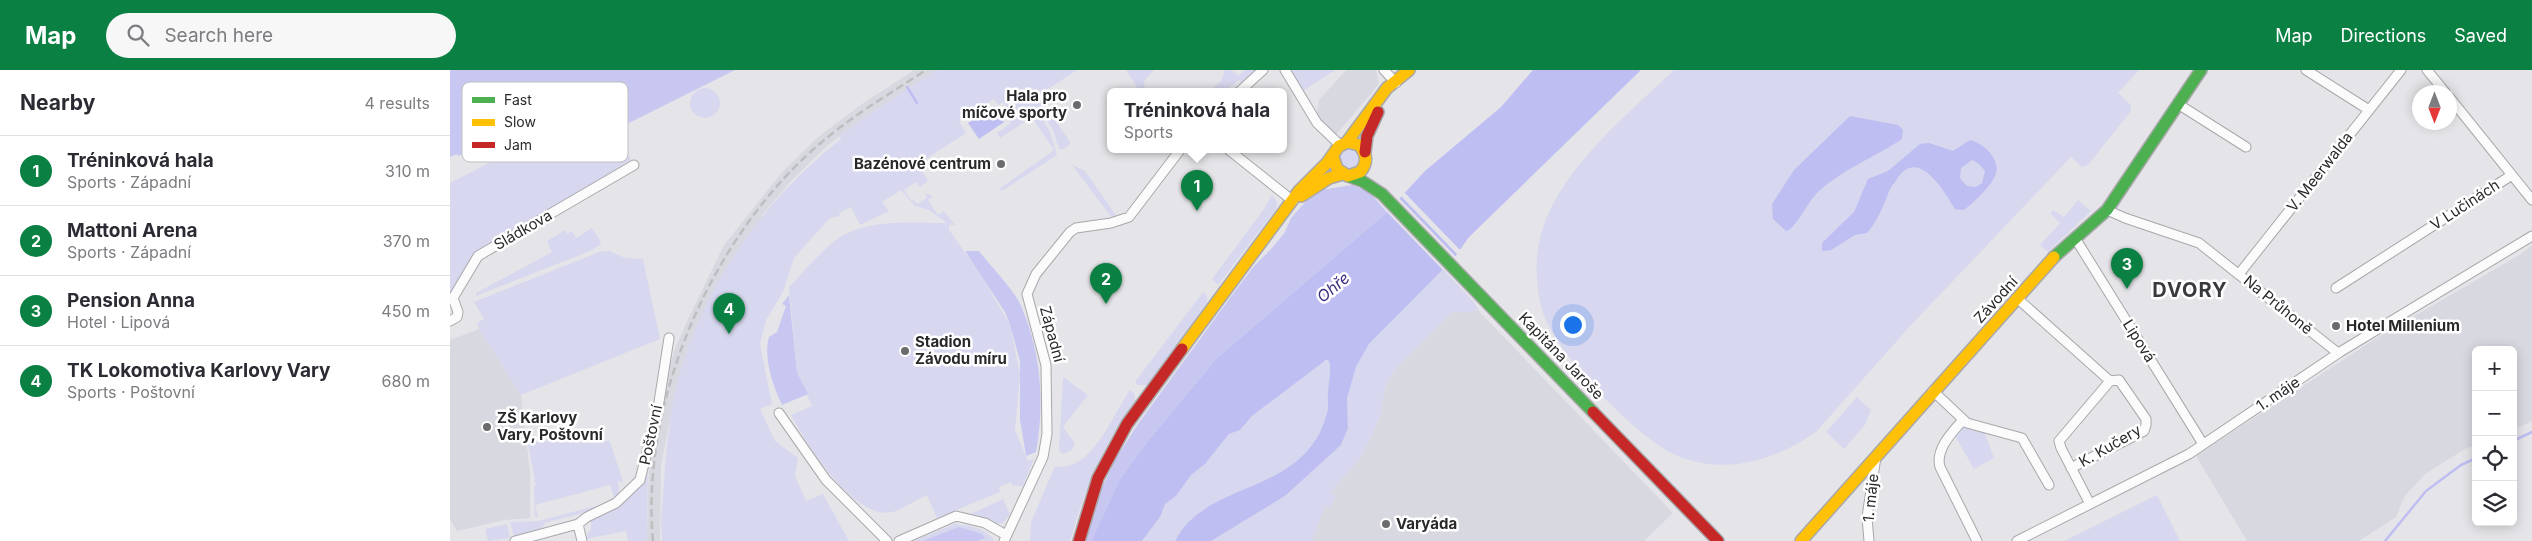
<!DOCTYPE html>
<meta charset="utf-8">
<style>
:root{--surface:#fff;--page:#f7f7f7;--text:#2b2b33;--muted:#7c7c81;--line:#e1e1e2;--accent:#0b8043}
body{margin:0;font-family:Inter,sans-serif;background:var(--page);color:var(--text)}
.controls{position:absolute;right:15px;bottom:15px;display:grid;overflow:hidden;border-radius:8px;box-shadow:0 2px 12px #0003}
.controls button{width:45px;height:45px;display:grid;place-items:center;padding:0;border:0;border-bottom:1px solid var(--line);background:var(--surface);color:var(--text);font:25px sans-serif}
.compass{position:absolute;left:1962px;top:15px;width:45px;height:45px;border-radius:50%;background:var(--surface);box-shadow:0 2px 12px #0003;rotate:180deg}
.you{position:absolute;left:1122px;top:254px;width:18px;height:18px;margin:-12px;border:4px solid #fff;border-radius:50%;background:#1a73e8;box-shadow:0 0 0 8px #1a73e833}
.badge{display:grid;place-items:center;width:32px;height:32px;border-radius:50%;background:var(--accent);color:#fff;font-size:16px;font-weight:700}
.pin{position:absolute;translate:-50% -41px;filter:drop-shadow(0 1px 2px #0008)}
.pin::after{content:'';position:absolute;top:26px;width:18px;height:15px;background:inherit;clip-path:polygon(0 0,100% 0,50% 100%)}
.popup{position:absolute;left:657px;top:18px;width:180px;height:65px;box-sizing:border-box;display:grid;place-content:center;border-radius:8px;background:var(--surface);filter:drop-shadow(0 1px 4px #0005);font-size:16px;white-space:nowrap;color:var(--muted)}
.popup b{font-size:19px;color:var(--text)}
.popup::after{content:'';position:absolute;left:50%;top:100%;margin-left:-10px;border:10px solid transparent;border-top-color:var(--surface)}
.list{margin:0;padding:0;list-style:none}
h2{display:flex;justify-content:space-between;align-items:center;height:65px;margin:0;padding:0 20px;font-size:21px}
h2 small{font-size:16px;font-weight:400;color:var(--muted)}
.list li{display:grid;grid-template-columns:32px 1fr auto;gap:15px;align-items:center;box-sizing:border-box;height:70px;padding:0 20px;border-top:1px solid var(--line)}
.list b{display:block;font-size:19px;white-space:nowrap}
.list p{margin:0;font-size:16px;white-space:nowrap;color:var(--muted)}
.list em{font-size:16px;font-style:normal;color:var(--muted)}
.icon{flex:none;width:28px;height:28px;fill:none;stroke:currentColor;stroke-width:2;stroke-linecap:round;stroke-linejoin:round}
.map{position:relative;flex:none;width:2082px;height:471px;overflow:hidden}
header{display:flex;align-items:center;gap:30px;box-sizing:border-box;height:70px;padding:0 25px;background:var(--accent);color:#fff}
header strong{font-size:24px}
nav{display:flex;gap:28px;margin-inline-start:auto;font-size:18px}
.search{width:350px;height:45px;background:var(--page);display:flex;align-items:center;gap:12px;box-sizing:border-box;padding:0 18px;border-radius:28px;color:var(--muted);font-size:19px}
main{display:flex}
aside{flex:1;background:var(--surface)}
.map>svg:first-child{display:block}
.built{fill:#d7d8e0}
.green{fill:#d7d7ef}
.forest{fill:#c8c7f1}
.water{fill:#bebef2;fill-rule:evenodd}
.pier{fill:#e5e5e9}
.lines{fill:none;stroke-linecap:round;stroke-linejoin:round}
.stream{stroke:#bebef2;stroke-width:2.5}
.street-casing{stroke:#a8a8aa;stroke-width:11}
.fast-casing{stroke:#a8a8aa;stroke-width:14}
.slow-casing{stroke:#a8a8aa;stroke-width:14}
.jam-casing{stroke:#a8a8aa;stroke-width:14}
.street{stroke:#fbfbfc;stroke-width:9}
.fast{stroke:#4caf50;stroke-width:11}
.slow{stroke:#ffc107;stroke-width:11}
.jam{stroke:#c62828;stroke-width:11}
.rail{stroke:#bebebf;stroke-width:2.5;stroke-dasharray:8 4;stroke-linecap:butt}
.poi-dot{fill:#6b6b6e;stroke:#fff;stroke-width:2}
.labels{text-anchor:middle;stroke-width:5;stroke-linejoin:round;paint-order:stroke}
.poi-label{font-size:15px;font-weight:bold;fill:#29292b;stroke:#fff;text-anchor:start}
.street-label{font-size:15px;fill:#29292b;stroke:#fff}
.water-label{font-size:16px;font-style:italic;fill:#3b2e81;stroke:#fff}
.district-label{font-size:20px;font-weight:bold;letter-spacing:1px;fill:#393a3e;stroke:#fff}
.key{fill:#fff;stroke:#bfbfbf;stroke-width:1}
.key-label{font-size:14px;fill:#29292b}
</style>
<header>
<strong>Map</strong>
<div class="search"><svg class="icon" aria-label="search" viewBox="0 0 24 24"><circle cx="10" cy="10" r="6"/><path d="M15 15l6 6"/></svg>Search here</div>
<nav><a>Map</a><a>Directions</a><a>Saved</a></nav>
</header>
<main>
<aside>
<h2>Nearby<small>4 results</small></h2>
<ul class="list">
<li><span class="badge">1</span><div><b>Tréninková hala</b><p>Sports · Západní</p></div><em>310 m</em></li>
<li><span class="badge">2</span><div><b>Mattoni Arena</b><p>Sports · Západní</p></div><em>370 m</em></li>
<li><span class="badge">3</span><div><b>Pension Anna</b><p>Hotel · Lipová</p></div><em>450 m</em></li>
<li><span class="badge">4</span><div><b>TK Lokomotiva Karlovy Vary</b><p>Sports · Poštovní</p></div><em>680 m</em></li>
</ul>
</aside>
<div class="map">
<svg width="2082" height="471" viewBox="0 0 2082 471">
<rect width="100%" height="100%" fill="#e5e5e9"/>
<!-- built -->
<path class="built" d="M464,0H487L419,44L377,76L342,110L313,144L226,318L211,395L210,471H197L199,393L214,315L225,279L238,249L274,175L333,101L368,67L412,34Z
M896,0H926L929,14L885,66L869,51L867,41L869,30Z
M2082,175V351L2063,360V280H2026V375L2015,379L1975,404L1955,426L1946,447L1909,471H1797L1746,386L1925,269L2071,184Z
M1027,239L1223,443L1194,471H856L869,436L909,389L920,370L931,343L935,317L945,300L1003,242H1023Z
M29,259L71,325L80,402V448L55,450L7,461L0,449V270Z"/>
<!-- green -->
<path class="green" d="M487,0H627L588,26L621,73L614,79H609L603,60L592,43L589,44L600,62L607,85L552,121L549,119L604,80L582,47L550,68L547,63L561,53L550,40L556,36L553,32L548,35L544,29L509,51L516,63L468,94L478,111L470,117L466,112L454,120L462,131L464,130L467,134L477,128L475,123L483,126L478,130L488,145L494,141L505,155H499V160L529,202L560,255L570,304L565,360L578,391L584,389L573,416H563L561,412L549,417L550,422L487,448L477,425C465,430 454,439 443,442C404,451 356,374 341,345L362,336L347,303L339,217C353,202 367,186 382,173C413,147 460,153 497,153L479,140L465,136L451,120L432,132L439,141L410,155L401,137L389,143L390,146L380,148L344,188L333,222L316,250L310,274L322,334L310,339L325,371L348,388L345,406L356,431L373,424L399,471H212L211,450C215,407 216,360 226,318C251,218 311,132 391,69L390,66L419,44Z
M676,0H704L694,11L695,22H690Z
M775,0H782L788,6L795,0H810L792,15L789,10L773,22H759L771,11Z
M839,0H885L853,21Z
M1224,0H1689L1668,23L1681,35V41L1638,95L1632,97L1621,87L1462,254L1366,362C1326,390 1278,405 1230,387C1189,371 1111,288 1095,248C1086,224 1084,194 1090,169C1105,103 1176,46 1224,0Z
M240 33a15 15 0 1 1 30 0a15 15 0 1 1-30 0Z
M156,33L181,90L20,191L0,223V113Z
M889 89a11 11 0 1 1 22 0a11 11 0 1 1-22 0Z
M622,95L635,101L668,148H662Z
M822,125L827,132L826,139L768,215L762,209L814,139Z
M1628,130L1641,141L1598,182L1590,175L1610,153L1600,143L1603,140L1614,147Z
M142,158L151,172L150,175L140,181L26,226V223L102,182L97,171L115,160L117,164L122,161L126,168Z
M159,181L175,188L193,189L210,269L71,325L29,259L27,253L34,249L24,232L149,182Z
M992,198L1025,233L1030,243L1027,239L1023,242H1003L945,300L935,317L931,343L920,370L909,389L880,423L886,427L880,437L875,435L862,471H761L835,426L891,375L898,358L897,328L906,297L919,274Z
M753,222L757,226V233L697,315H687L685,312Z
M875,291H879C882,303 878,312 878,324C877,331 879,337 877,343C855,427 758,408 725,471H692L708,450L715,434L741,405L755,394L779,364L790,360L802,346Z
M613,307L638,325L613,357L625,373L622,380L613,384L609,381Z
M680,320L685,324V332C653,373 634,421 620,471H580L581,452L605,396C641,404 663,344 680,320Z
M1407,327L1421,340L1415,355L1394,379L1376,362Z
M1515,356L1534,361L1544,388L1524,399L1504,364Z
M79,371L139,373L160,371L173,412L168,411L169,425L164,427L160,415L85,435L88,447H85L84,416H86L78,374Z
M198,381L197,471H178L176,461L136,469L137,464L141,460V449L190,414Z
M1707,425L1730,471H1614Z
M553,429L560,445L553,453L546,454L521,444Z
M164,431L137,442L94,453L92,459L64,466L60,452L89,451Z
M507,453L508,455C519,454 540,460 544,471H463Z
M57,454L60,468L38,471L35,459Z"/>
<!-- forest -->
<path class="forest" d="M0,0H285L167,59L156,34L118,53L108,36L8,86L7,84L0,87Z
M902,115L919,122L937,142L766,289L698,371L670,409L641,471H634L645,433L665,390L688,354L782,225L804,196L822,178L835,162L841,148L857,130L870,120Z
M515,181H529C541,197 563,218 571,236C591,281 595,333 586,382L576,386L570,349V291L560,255L555,242Z
M339,225L347,303L358,324L332,335C323,316 313,288 319,267L327,262L336,236L332,234Z
M509,457L532,464L535,468L527,471H473Z"/>
<!-- water -->
<path class="water" d="M1083,0H1191L1019,167L1005,187L919,274L906,297L897,328L898,358L891,375L835,426L761,471H725C757,408 855,427 877,343C879,337 877,330 878,324C878,312 882,303 879,291L876,290L802,346L790,360L779,364L755,394L741,405L726,426L715,434L710,447L692,471H641L670,409L698,371L766,289L937,142L975,101L1051,37Z
M544,36L554,52L529,69L518,53Z
M1400,46L1448,55L1453,60L1452,69C1425,87 1391,100 1367,123C1358,132 1345,160 1336,161L1323,149L1322,134L1344,100Z
M1520,70C1534,73 1554,92 1544,108C1540,117 1522,134 1514,140L1505,139C1494,121 1468,76 1447,109C1445,113 1442,115 1440,119C1434,134 1428,151 1417,163L1405,165L1381,180L1372,181V173L1404,142L1418,109L1438,101L1470,74L1479,73L1503,81ZM1522,90L1529,94L1535,101L1532,113L1526,117L1517,116L1510,108L1511,98Z"/>
<!-- pier -->
<path class="pier" d="M953,121L1012,182L1009,186L950,125Z
M948,127L1007,188L993,200L936,141Z"/>
<g class="lines">
<!-- stream -->
<path class="stream" d="M457,17L467,33
M2063,371L2082,362
M1935,471L1976,421L2011,395L2026,388"/>
<!-- street casing -->
<g class="street-casing">
<path id="street" d="M835,0L867,53L890,75
M934,0L946,13
M1856,0L1919,40
M1977,0L1995,22
M789,22L813,0
M2000,28L2082,130
M1728,34L1796,77
M779,80L843,131
M1657,140L1675,148L1749,173L1888,283
M1625,168L1753,374
M1789,204L1951,0
M1886,218L2062,105
M1568,229L1660,311
M0,251L7,247L8,242L3,228L28,186L184,95
M1483,321L1517,353L1572,368L1599,415
M329,343L376,410L437,471
M1513,350C1502,362 1485,380 1490,397L1527,471
M1621,398L1694,361L1696,355V349L1669,310L1660,311L1609,371L1611,378L1640,434
M128,454L132,471
M65,471L128,454L137,447L166,433L190,410L209,332L219,268
M449,471L506,446L535,453L556,465
M554,471L593,387L597,364L596,295L577,224L586,204L620,162L626,158L661,153L679,147L730,80
M1419,471L1417,447L1426,387
M1567,471L1739,384L1890,282L2082,166"/>
</g>
<!-- fast casing -->
<g class="fast-casing">
<path id="fast" d="M898,106L912,111L932,124L1143,342
M1604,187L1657,140L1751,0"/>
</g>
<!-- slow casing -->
<g class="slow-casing">
<path id="slow" d="M897,72L937,18L959,0
M851,126L879,108L893,104
M732,279L849,121L877,93L889,76L898,72L909,75C917,84 918,93 910,102L898,106L887,99L883,86
M1351,471L1604,187"/>
</g>
<!-- jam casing -->
<g class="jam-casing">
<path id="jam" d="M915,82L917,66L928,42
M1143,342L1268,471
M629,471L648,408L677,354L732,279"/>
</g>
<!-- street -->
<use href="#street" class="street"/>
<!-- fast -->
<use href="#fast" class="fast"/>
<!-- slow -->
<use href="#slow" class="slow"/>
<!-- jam -->
<use href="#jam" class="jam"/>
<!-- rail -->
<path class="rail" d="M203,471C190,328 264,162 373,71C405,44 441,23 476,0"/>
</g>
<!-- markers -->
<g class="poi-dot">
<circle cx="627" cy="35" r="5"/>
<circle cx="551" cy="94" r="5"/>
<circle cx="1886" cy="256" r="5"/>
<circle cx="455" cy="281" r="5"/>
<circle cx="37" cy="357" r="5"/>
<circle cx="936" cy="454" r="5"/>
</g>
<g class="labels">
<!-- poi labels -->
<g class="poi-label">
<text x="617" y="31" text-anchor="end">Hala pro<tspan x="617" dy="17">míčové sporty</tspan></text>
<text x="541" y="99" text-anchor="end">Bazénové centrum</text>
<text x="1896" y="261">Hotel Millenium</text>
<text x="465" y="277">Stadion<tspan x="465" dy="17">Závodu míru</tspan></text>
<text x="47" y="353">ZŠ Karlovy<tspan x="47" dy="17">Vary, Poštovní</tspan></text>
<text x="946" y="459">Varyáda</text>
</g>
<!-- street labels -->
<g class="street-label">
<text transform="translate(1870 102) rotate(-52)" y="5">V. Meerwalda</text>
<text transform="translate(2015 135) rotate(-33)" y="5">V Lučinách</text>
<text transform="translate(73 160) rotate(-30)" y="5">Sládkova</text>
<text transform="translate(1546 230) rotate(-48)" y="5">Závodní</text>
<text transform="translate(1828 235) rotate(39)" y="5">Na Průhoně</text>
<text transform="translate(602 264) rotate(75)" y="5">Západní</text>
<text transform="translate(1689 271) rotate(58)" y="5">Lipová</text>
<text transform="translate(1111 286) rotate(46)" y="5">Kapitána Jaroše</text>
<text transform="translate(1828 324) rotate(-34)" y="5">1. máje</text>
<text transform="translate(201 365) rotate(-78)" y="5">Poštovní</text>
<text transform="translate(1660 376) rotate(-30)" y="5">K. Kučery</text>
<text transform="translate(1421 428) rotate(-84)" y="5">1. máje</text>
</g>
<!-- water labels -->
<g class="water-label">
<text transform="translate(883 217) rotate(-40)" y="6">Ohře</text>
</g>
<!-- district labels -->
<g class="district-label">
<text x="1740" y="227">DVORY</text>
</g>
</g>
<!-- legend -->
<rect x="12" y="12" width="166" height="80" rx="8" class="key"/>
<rect x="22" y="27" width="23" height="6" fill="#4caf50"/>
<rect x="22" y="49" width="23" height="7" fill="#ffc107"/>
<rect x="22" y="72" width="23" height="6" fill="#c62828"/>
<g class="key-label">
<text x="54" y="35">Fast</text>
<text x="54" y="57">Slow</text>
<text x="54" y="80">Jam</text>
</g>
</svg>
<div class="controls">
<button>+</button>
<button>−</button>
<button><svg class="icon" aria-label="locate" viewBox="0 0 24 24"><circle cx="12" cy="12" r="6"/><path d="M12 2v4M12 18v4M2 12h4M18 12h4"/></svg></button>
<button><svg class="icon" aria-label="layers" viewBox="0 0 24 24"><path d="M12 4l9 5-9 5-9-5zM3 14l9 5 9-5"/></svg></button>
</div>
<svg class="compass" viewBox="-18 -18 36 36"><path d="M0-13l5 13h-10z" fill="#e53935"/><path d="M0 13l5-13h-10z" fill="#7c7c81"/></svg>
<div class="you"></div>
<div class="pin badge" style="left:747px;top:141px">1</div>
<div class="popup"><b>Tréninková hala</b>Sports</div>
<div class="pin badge" style="left:656px;top:234px">2</div>
<div class="pin badge" style="left:1677px;top:219px">3</div>
<div class="pin badge" style="left:279px;top:264px">4</div>
</div>
</main>
